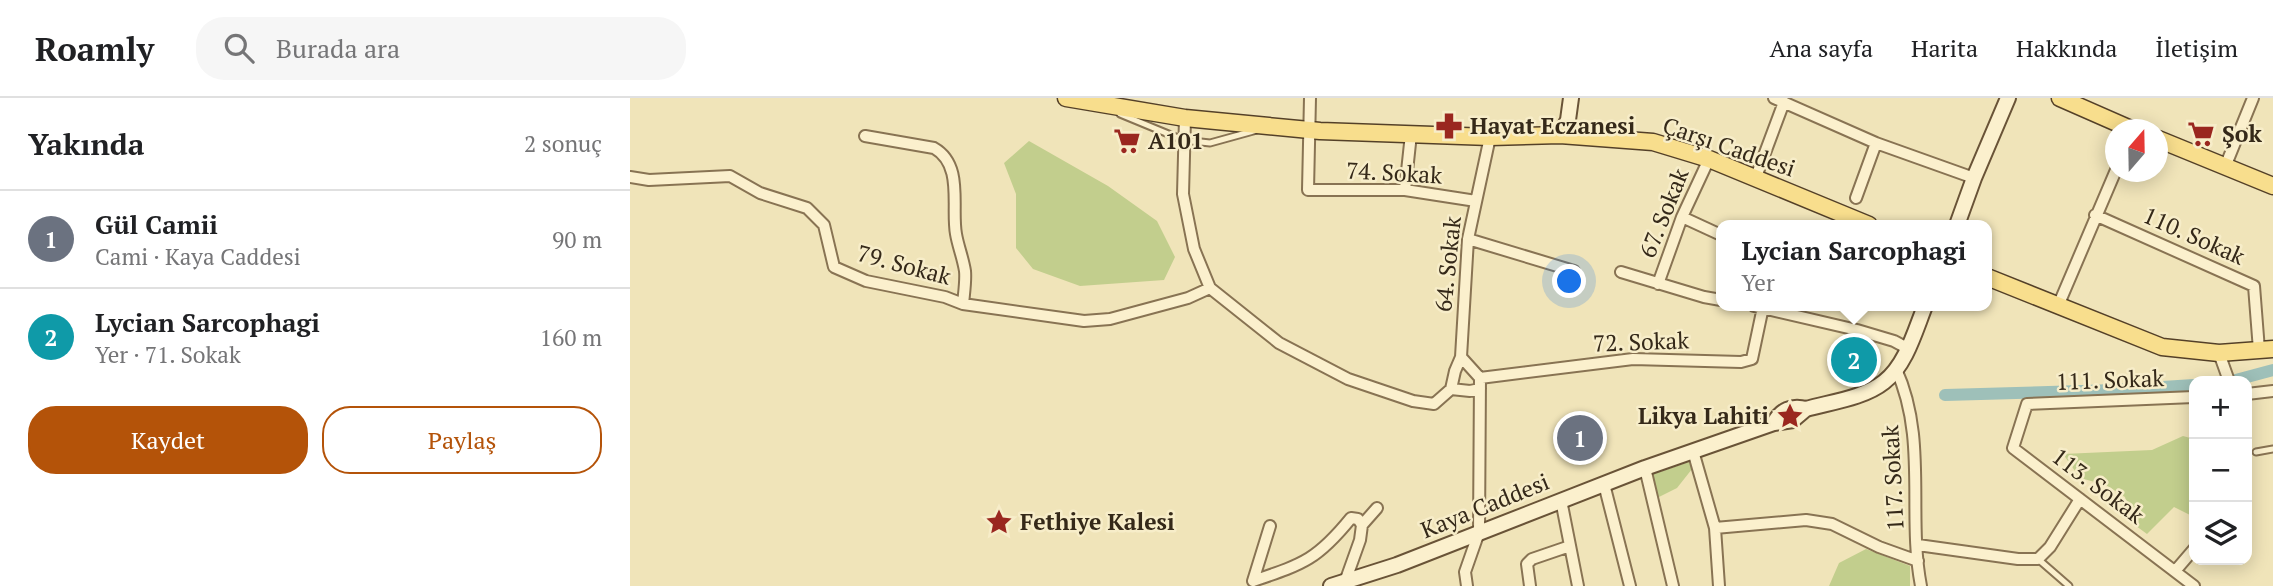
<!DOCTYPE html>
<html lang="tr">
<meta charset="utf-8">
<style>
:root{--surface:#fff;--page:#f6f6f6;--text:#202124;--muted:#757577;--line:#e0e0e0;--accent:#b45309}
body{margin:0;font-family:"PT Serif",serif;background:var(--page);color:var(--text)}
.controls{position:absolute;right:21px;bottom:21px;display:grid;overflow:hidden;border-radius:14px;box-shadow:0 4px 18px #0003}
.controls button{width:63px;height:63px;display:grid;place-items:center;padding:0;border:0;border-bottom:2px solid var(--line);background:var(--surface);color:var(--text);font:35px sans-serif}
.compass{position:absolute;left:1475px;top:21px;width:63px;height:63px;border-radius:50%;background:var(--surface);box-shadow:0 4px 18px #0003;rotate:20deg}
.you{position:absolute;left:940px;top:184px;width:24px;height:24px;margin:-18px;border:5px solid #fff;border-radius:50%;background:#1a73e8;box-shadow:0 0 0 10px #1a73e833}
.badge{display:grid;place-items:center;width:46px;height:46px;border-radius:50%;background:var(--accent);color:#fff;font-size:23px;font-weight:700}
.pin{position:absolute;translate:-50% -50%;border:4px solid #fff;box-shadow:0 2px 7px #0006}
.popup{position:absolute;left:1086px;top:122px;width:276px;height:91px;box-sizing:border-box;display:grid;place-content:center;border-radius:14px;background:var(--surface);filter:drop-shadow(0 2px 5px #0005);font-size:23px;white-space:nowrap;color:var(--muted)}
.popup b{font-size:26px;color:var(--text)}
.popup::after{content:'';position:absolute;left:50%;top:100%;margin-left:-14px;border:14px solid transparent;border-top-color:var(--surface)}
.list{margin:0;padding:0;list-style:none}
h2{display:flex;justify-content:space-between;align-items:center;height:91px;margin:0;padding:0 28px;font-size:30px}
h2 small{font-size:23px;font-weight:400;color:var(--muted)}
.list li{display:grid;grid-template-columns:46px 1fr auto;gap:21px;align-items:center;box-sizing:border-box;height:98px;padding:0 28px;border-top:2px solid var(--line)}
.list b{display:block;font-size:26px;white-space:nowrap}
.list p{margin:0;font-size:23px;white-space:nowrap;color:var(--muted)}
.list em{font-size:23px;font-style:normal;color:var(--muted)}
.actions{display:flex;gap:14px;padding:21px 28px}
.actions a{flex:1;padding:16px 0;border:2px solid var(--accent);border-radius:28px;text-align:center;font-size:24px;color:var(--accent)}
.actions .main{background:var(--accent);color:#fff}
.icon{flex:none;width:38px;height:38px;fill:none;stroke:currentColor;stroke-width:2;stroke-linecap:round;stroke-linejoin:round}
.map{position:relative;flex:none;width:1643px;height:488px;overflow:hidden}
header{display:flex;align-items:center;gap:42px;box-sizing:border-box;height:98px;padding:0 35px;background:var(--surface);border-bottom:2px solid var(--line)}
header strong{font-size:33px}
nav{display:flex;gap:38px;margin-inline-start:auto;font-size:24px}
.search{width:490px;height:63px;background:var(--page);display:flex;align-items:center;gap:18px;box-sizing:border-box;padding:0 24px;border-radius:28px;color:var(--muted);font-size:26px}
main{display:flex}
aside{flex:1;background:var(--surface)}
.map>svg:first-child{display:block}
.green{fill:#c2ce8d}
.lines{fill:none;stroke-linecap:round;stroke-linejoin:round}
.canal{stroke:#9ec0b9;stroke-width:12}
.lane-casing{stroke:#887353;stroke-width:9}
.street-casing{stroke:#887353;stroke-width:14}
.secondary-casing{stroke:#695337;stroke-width:18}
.primary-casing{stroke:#544028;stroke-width:19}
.lane{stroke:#fbf0cd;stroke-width:5}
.street{stroke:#fbf0cd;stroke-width:10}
.secondary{stroke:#fbf0cd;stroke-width:14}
.primary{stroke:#f8de8d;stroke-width:16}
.labels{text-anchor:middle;stroke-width:5;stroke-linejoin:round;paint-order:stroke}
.poi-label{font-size:23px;font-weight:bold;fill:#352919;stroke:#f7edc9;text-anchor:start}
.street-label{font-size:23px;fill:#352919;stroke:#f7edc9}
</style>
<header>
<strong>Roamly</strong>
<div class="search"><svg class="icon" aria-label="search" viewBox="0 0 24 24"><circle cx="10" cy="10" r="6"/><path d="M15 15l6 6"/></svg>Burada ara</div>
<nav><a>Ana sayfa</a><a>Harita</a><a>Hakkında</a><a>İletişim</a></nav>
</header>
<main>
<aside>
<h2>Yakında<small>2 sonuç</small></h2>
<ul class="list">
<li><span class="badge" style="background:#6b7280">1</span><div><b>Gül Camii</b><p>Cami · Kaya Caddesi</p></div><em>90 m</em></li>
<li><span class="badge" style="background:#0f9aa8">2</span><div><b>Lycian Sarcophagi</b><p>Yer · 71. Sokak</p></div><em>160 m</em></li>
</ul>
<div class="actions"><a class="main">Kaydet</a><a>Paylaş</a></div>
</aside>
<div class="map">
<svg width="1643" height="488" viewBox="0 0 1643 488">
<rect width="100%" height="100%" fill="#f0e4b9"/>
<!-- green -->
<path class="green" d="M399,43L478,88L527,123L545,159L534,182L450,188L403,171L386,150V96L374,65Z
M1553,338L1564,341V419L1544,409L1517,436L1502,425L1495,399L1476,387L1450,380L1433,356L1522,352Z
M1059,364L1062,371L1047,390L1027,400L1021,377Z
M1236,451L1280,468V488H1199L1209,465Z"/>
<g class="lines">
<!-- canal -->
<path class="canal" d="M1602,283L1643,272
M1315,297L1485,292L1564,287"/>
<!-- lane casing -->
<g class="lane-casing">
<path id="lane" d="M490,16L553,42L580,45L627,32
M1626,354L1643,351
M1408,461L1439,488"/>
</g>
<!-- street casing -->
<g class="street-casing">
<path id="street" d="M680,0L678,92H775L846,103
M1144,0L1246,45L1344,80
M555,20L553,96L564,151L580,190L649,245L718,281L783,303L804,306L821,291L840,293L850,291
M235,38L304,50C334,67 321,109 326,136C328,148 333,160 335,173C336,183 334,195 333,206
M1595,69L1623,0
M0,79L19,82L100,78L130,95L177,110L194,127L204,169L236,183L315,199L333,206L454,223L480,221L558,200L580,190
M1126,79L1154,4
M775,92L781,36
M1226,100L1246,45
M1465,117L1624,188L1629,252
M1052,119L1091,137
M838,141L944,173
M991,174L1074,199L1091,202
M1028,186L1052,119L1079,61
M1124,208L1227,232L1264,243L1277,250
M1428,208L1486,72
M1589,255L1599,283
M1266,271C1298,341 1277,416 1291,488
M850,280L1003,261L1111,264L1122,261L1133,209
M821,291L825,273L831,259
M1617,296L1643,293
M1063,353L1085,430L1089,488
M1015,370L1043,488
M974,386L1000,488
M931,402L948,488
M1085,430L1176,422L1202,426L1249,449L1288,463
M1288,447L1388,461H1408L1420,449L1450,401
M1546,472L1564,451
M623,483C673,466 687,462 721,420L728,421L732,427
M623,483L640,428
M715,484L730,442L732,427L747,410
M837,488L835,474L849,434L850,280L831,259L838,141L860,39
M900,488L897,466L902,461L940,448
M1564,488L1383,350L1397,306L1564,299"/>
</g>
<!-- secondary casing -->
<g class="secondary-casing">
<path id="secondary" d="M930,37L938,22L941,0
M1327,127L1344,80L1378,0
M1144,325C1151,312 1162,307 1176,311C1201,304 1234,300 1254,284C1276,267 1285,233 1295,208
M701,488L767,467L1015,370L1144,325L1163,322L1176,311"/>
</g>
<!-- primary casing -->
<g class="primary-casing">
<path id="primary" d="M436,0L555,20L690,33L860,39L930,37L1023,44L1079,61L1239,127
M1430,0L1503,32
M1528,41L1643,88
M1357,179L1532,249L1589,255L1643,251"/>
</g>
<!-- lane -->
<use href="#lane" class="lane"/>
<!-- street -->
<use href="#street" class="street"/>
<!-- secondary -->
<use href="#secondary" class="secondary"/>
<!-- primary -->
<use href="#primary" class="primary"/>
</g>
<!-- icons -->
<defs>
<g id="pharmacy-bare" transform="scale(2.1)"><path d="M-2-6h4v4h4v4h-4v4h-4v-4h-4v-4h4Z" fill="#9a271f" stroke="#f7edc9" stroke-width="2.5" paint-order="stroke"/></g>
<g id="supermarket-bare" transform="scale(2.1)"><path d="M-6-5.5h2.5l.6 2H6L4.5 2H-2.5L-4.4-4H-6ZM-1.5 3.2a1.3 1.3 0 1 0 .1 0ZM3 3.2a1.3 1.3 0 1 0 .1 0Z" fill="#9a271f" stroke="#f7edc9" stroke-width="2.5" paint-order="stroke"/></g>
<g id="sight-bare" transform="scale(2.1)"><path d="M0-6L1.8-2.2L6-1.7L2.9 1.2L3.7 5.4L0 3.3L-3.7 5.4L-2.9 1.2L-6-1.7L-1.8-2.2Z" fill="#9a271f" stroke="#f7edc9" stroke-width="2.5" paint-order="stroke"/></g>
</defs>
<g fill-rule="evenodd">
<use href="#pharmacy-bare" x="819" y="28"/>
<use href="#supermarket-bare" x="1571" y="36"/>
<use href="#supermarket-bare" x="497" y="43"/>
<use href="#sight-bare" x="1160" y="318"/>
<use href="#sight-bare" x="369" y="424"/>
</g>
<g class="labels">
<!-- poi labels -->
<g class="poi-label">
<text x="840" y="36">Hayat Eczanesi</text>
<text x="1592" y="44">Şok</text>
<text x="518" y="51">A101</text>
<text x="1139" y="326" text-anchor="end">Likya Lahiti</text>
<text x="390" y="432">Fethiye Kalesi</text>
</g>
<!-- street labels -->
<g class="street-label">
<text transform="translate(1099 49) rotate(19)" y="8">Çarşı Caddesi</text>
<text transform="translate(764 75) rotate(3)" y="8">74. Sokak</text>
<text transform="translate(1034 115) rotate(-68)" y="8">67. Sokak</text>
<text transform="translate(1564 138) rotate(24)" y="8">110. Sokak</text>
<text transform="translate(818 166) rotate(-84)" y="8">64. Sokak</text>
<text transform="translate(274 167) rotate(15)" y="8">79. Sokak</text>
<text transform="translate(1011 244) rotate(-2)" y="8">72. Sokak</text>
<text transform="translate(1480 282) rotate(-2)" y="8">111. Sokak</text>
<text transform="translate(1263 380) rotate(-93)" y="8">117. Sokak</text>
<text transform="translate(1468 388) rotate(37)" y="8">113. Sokak</text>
<text transform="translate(855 408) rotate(-22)" y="8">Kaya Caddesi</text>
</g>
</g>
</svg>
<div class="controls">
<button>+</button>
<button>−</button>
<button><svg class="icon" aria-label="layers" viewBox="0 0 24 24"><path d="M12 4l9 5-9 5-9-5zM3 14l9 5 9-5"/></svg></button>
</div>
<svg class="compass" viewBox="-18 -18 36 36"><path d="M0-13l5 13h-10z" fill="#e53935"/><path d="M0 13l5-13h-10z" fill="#757577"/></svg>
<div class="you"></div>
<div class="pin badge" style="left:950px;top:340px;background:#6b7280">1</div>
<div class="pin badge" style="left:1224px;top:262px;background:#0f9aa8">2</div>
<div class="popup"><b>Lycian Sarcophagi</b>Yer</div>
</div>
</main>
